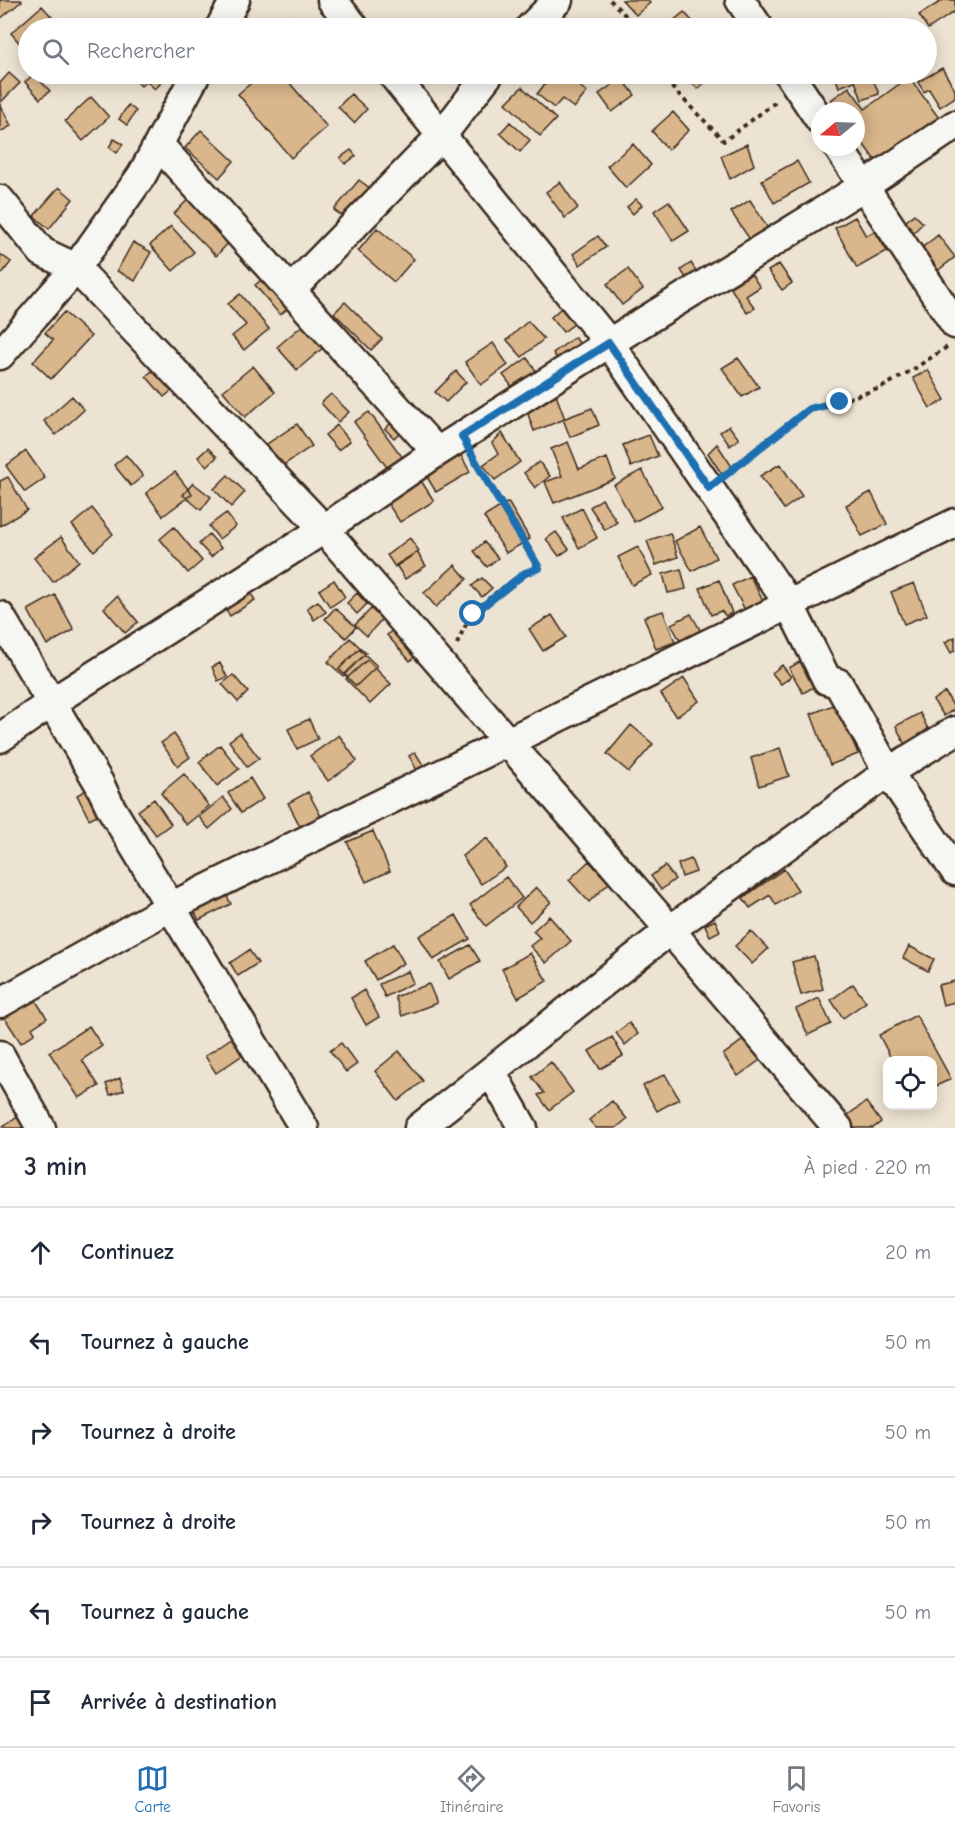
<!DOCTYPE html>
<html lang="fr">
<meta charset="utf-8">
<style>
:root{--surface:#fff;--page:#f6f6f7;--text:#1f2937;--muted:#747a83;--line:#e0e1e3;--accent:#1f6fb2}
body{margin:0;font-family:"Comic Neue",sans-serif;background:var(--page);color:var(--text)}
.controls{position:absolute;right:18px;bottom:18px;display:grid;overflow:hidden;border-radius:12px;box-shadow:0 3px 15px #0003}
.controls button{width:54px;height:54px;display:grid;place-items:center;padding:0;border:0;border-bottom:2px solid var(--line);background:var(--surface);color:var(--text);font:30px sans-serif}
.compass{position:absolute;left:811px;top:102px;width:54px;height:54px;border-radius:50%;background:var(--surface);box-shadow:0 3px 15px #0003;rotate:251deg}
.stop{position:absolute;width:18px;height:18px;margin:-14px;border:4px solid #1f6fb2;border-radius:50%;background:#fff}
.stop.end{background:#1f6fb2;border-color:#fff;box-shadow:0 2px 6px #0008}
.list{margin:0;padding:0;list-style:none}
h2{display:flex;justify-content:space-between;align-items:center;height:78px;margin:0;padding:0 24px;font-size:26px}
h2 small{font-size:20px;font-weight:400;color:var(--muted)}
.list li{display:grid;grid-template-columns:39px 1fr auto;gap:18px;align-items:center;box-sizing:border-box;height:90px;padding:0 24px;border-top:2px solid var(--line)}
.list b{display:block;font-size:22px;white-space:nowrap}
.list em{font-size:20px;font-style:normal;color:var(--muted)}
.icon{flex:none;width:33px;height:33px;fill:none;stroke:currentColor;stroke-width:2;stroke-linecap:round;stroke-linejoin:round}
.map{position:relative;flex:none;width:955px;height:1128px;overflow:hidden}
.search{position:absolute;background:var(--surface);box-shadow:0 3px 15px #0003;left:18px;right:18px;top:18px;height:66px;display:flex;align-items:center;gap:15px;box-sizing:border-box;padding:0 21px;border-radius:33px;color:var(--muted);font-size:22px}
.sheet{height:618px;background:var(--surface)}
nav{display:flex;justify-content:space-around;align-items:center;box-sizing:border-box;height:84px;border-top:2px solid var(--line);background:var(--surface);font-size:16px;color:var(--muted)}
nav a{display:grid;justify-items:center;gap:3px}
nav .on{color:var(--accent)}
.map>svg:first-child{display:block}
.building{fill:#d9b68b;stroke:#3b2a1e;stroke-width:1.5}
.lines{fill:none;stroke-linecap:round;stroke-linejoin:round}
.minor-casing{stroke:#3b2a1e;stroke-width:33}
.path{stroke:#3b2a1e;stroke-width:4;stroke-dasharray:4.5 4.5;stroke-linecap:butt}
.minor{stroke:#f6f6f2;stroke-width:28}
.route{stroke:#1f6fb2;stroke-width:8}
</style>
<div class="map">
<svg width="955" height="1128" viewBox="0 0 955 1128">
<rect width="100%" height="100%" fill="#ede3d3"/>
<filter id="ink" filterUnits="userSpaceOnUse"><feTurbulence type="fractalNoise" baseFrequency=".0167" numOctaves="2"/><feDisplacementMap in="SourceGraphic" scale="12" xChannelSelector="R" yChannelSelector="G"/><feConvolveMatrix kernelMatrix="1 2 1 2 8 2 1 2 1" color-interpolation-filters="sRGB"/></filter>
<g filter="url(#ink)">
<!-- building -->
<path class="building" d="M0,0H21L22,1L0,19Z
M622,0H647L650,3L636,15Z
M943,0H955V11L928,29L919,15Z
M42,6L62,28H28V53L11,33Z
M684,12L692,21L683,28H669L667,26Z
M293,16L305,28H281Z
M942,68L955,90V97L940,107L929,89L924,92L918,82Z
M9,73L20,83L1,102L0,83Z
M34,74L50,91L40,99L25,82Z
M136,74H170L155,89L146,81L141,86L132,77Z
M262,74H282L327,127L291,158L238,94Z
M553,74H565L587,92L574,108L562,99L554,108L537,94Z
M682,74H713L698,89Z
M834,74H871L879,94L862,100L855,81L839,87Z
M909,77L939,118L877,163L856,134V111H839L831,100L849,87L865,109Z
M622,78L635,95L612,112L599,94Z
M522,87L556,119L540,136L506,103Z
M351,94L367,109L354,123L338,107Z
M91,97L109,117L83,141L65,121Z
M0,104L11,126L0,132Z
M128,105L136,111L127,125L119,119Z
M673,112L689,130L668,150L652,131Z
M510,122L530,140L520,152L500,133Z
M201,130L234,161L219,178L185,148Z
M114,139L123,144L117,153L109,147Z
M633,144L651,165L626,188L607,166Z
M747,144L754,165L730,179L721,156Z
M351,150L356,156L345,164L340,158Z
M797,161L809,183L774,203L762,180Z
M359,180L371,189L346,219L334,210Z
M560,182L578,208L565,218L546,192Z
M59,187L73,199L49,229L34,216Z
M194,193L236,235L216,256L174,214Z
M636,199L642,205L633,214L627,207Z
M750,200L768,228L751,241L731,212Z
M669,201L689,231L673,241L654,211Z
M914,214L923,223L913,233L904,223Z
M855,217L866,236L875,231L887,251L857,268L835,228Z
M171,226L194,252L173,271L150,245Z
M377,228L414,259L394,282L358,251Z
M938,235L955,257L936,272L919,250Z
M598,236L606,247L580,265L573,254Z
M133,242L151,252L135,281L117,271Z
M0,254L11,262L0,276Z
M691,263L700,277L689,283L681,270Z
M779,264L792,283L782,290L768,271Z
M628,269L643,289L622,305L607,284Z
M269,273L294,303L280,315L255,285Z
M751,274L760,287L746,296L755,308L747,313L730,287Z
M240,294L269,329L244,350L232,336L246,325L228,304Z
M345,302L382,339L371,350L334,313Z
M561,308L574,324L563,332L551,317Z
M64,312L91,336L51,379L33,362L53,340L45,333Z
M528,321L544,339L522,357L507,340Z
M305,323L325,346L297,370L277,347Z
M575,337L585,352L563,367L553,353Z
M493,343L508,365L481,385L465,362Z
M527,358L539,375L516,392L503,375Z
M738,358L759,387L742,397L722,368Z
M158,366L176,387L164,397L146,376Z
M253,366L275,392L245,417L223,391Z
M928,370L945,400L930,408L913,378Z
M456,371L466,382L446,402L435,392Z
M331,394L349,412L338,422L321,403Z
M556,395L565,419L534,431L525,406Z
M72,396L84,410L56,435L44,421Z
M592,408L599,425L570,437L563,419Z
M369,412L406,462L391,473L354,422Z
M398,416L407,425L394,438L385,429Z
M297,424L312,446L282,466L267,444Z
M337,425L350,441L338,450L325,435Z
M729,426L739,439L730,446L720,432Z
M502,433L520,462L495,480L483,465L498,454L492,443Z
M649,435L658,456L631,467L623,445Z
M568,442L579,469L607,458L615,479L554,503L545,482L562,476L551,449Z
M717,444L733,468L723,476L708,453Z
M208,448L217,457L207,466L198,457Z
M458,450L470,472L436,492L423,470Z
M26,451L45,478L25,492L6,466Z
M126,455L143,476L131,486L114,465Z
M539,462L550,476L535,488L524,473Z
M780,464L802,496L784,509L760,476Z
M642,470L662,507L634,522L614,485Z
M175,472L192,494L163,516L146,493Z
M228,475L245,492L231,507L214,489Z
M418,476L434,501L400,522L384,498Z
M8,477L27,510L0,526V481Z
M193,483L211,497L201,510L183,495Z
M871,492L887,524L862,536L846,505Z
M602,499L617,522L605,530L590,507Z
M508,502L530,539L506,553L484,517Z
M92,508L113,534L94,551L72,525Z
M582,508L597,538L579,548L563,518Z
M226,513L236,526L219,539L209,526Z
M174,527L202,561L188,573L160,539Z
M700,527L716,558L692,571L675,541Z
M556,532L569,549L559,556L546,539Z
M670,533L678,557L656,565L647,541Z
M209,534L221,548L211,557L199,544Z
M61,537L79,561L53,582L34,558Z
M410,538L419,551L395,567L387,555Z
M484,542L498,558L487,567L474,551Z
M638,547L652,575L632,585L618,557Z
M417,552L426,566L405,579L396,565Z
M455,565L467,579L436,607L424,593Z
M681,569L686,589L668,593L663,574Z
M750,576L764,603L746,612L732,585Z
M482,578L492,588L482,597L472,586Z
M334,580L345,597L330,607L319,590Z
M719,580L732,613L726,616L721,611L711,615L700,588Z
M914,583L927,615L904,624L891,592Z
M247,587L255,600L230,616L222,604Z
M357,593L367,604L357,614L347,603Z
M55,595L74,630L47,645L28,610Z
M117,596L138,622L125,633L104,608Z
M318,601L326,612L314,620L307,608Z
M335,608L356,627L346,638L325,619Z
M371,609L382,619L367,636L355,625Z
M663,611L675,642L656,649L644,617Z
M691,614L703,635L683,646L671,624Z
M552,615L566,637L543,651L529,629Z
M396,627L420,652L410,661L387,635Z
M955,637V650L951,653L945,642Z
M350,638L366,653L343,676L328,662Z
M359,649L377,666L356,686L339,669Z
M813,654L827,680L803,693L789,668Z
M367,660L391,684L370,704L346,679Z
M220,663L227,677L218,681L212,667Z
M782,665L791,677L781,684L772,673Z
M233,675L248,692L238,702L222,684Z
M684,678L699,701L676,717L661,694Z
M945,692L955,709L944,716L933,700Z
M838,703L858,754L830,765L811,714Z
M920,713L930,733L905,745L896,726Z
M309,719L318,739L297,749L288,729Z
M631,725L653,744L629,772L607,754Z
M240,733L259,758L247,767L229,741Z
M174,734L190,757L178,766L161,743Z
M339,735L357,761L328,781L310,756Z
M220,745L239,769L217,786L199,762Z
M780,748L789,776L759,786L751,758Z
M415,752L425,768L418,772L409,756Z
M184,774L209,806L186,825L161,793Z
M250,778L263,799L241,813L228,793Z
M99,783L111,808L89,819L77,795Z
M308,792L323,820L302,830L288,803Z
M223,797L232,809L209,829L199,817Z
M154,799L171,824L156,835L138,811Z
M373,831L390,871L366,882L347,842Z
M487,838L506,867L481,884L462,856Z
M691,859L696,872L682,877L678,864Z
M589,861L609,883L589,902L569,880Z
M665,866L675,879L661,890L651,876Z
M784,869L798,890L776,905L770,895L750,908L743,898Z
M506,877L522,898L486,926L470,905Z
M536,887L551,902L530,922L516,907Z
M224,891L231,904L199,920L192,907Z
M456,915L470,939L433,960L419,936Z
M549,916L571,941L546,963L530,946L540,938L533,931Z
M715,920L720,931L710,936L705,925Z
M751,931L768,949L752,964L735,946Z
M393,944L404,963L376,980L365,961Z
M470,945L480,961L449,979L440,962Z
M909,946L934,959L928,971L903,958Z
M249,950L258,963L238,976L230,963Z
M530,953L547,981L518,998L502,969Z
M814,956L823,989L801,995L792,962Z
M408,971L413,983L385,997L379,984Z
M955,981V1002L943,1005L938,985Z
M429,984L437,1003L402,1016L395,997Z
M853,984L866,1002L843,1018L831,1000Z
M364,990L379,1017L366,1025L351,998Z
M32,995L47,1018L32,1028L35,1033L21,1043L2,1014Z
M819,998L831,1024L808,1035L796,1009Z
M916,1015L951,1079L932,1088V1060H892L879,1035Z
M629,1023L638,1034L625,1045L616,1033Z
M89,1026L102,1046L82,1060L99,1086L79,1098L49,1052Z
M751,1034L767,1055L738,1076L723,1055Z
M236,1035L247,1052L216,1073L205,1056Z
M612,1037L623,1056L600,1069L589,1051Z
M341,1043L357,1064L346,1072L330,1051Z
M399,1051L423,1081L398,1101L375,1071Z
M551,1062L573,1092L549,1110L538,1095L544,1093L532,1077Z
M665,1074L679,1099L657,1111L643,1086Z
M120,1078L124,1090L110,1095L106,1084Z
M612,1101L627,1119L616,1128H596L589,1120Z
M866,1102L881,1122L873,1128H853L845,1117Z
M29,1109L41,1128H5L3,1126Z"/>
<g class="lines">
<!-- minor casing -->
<g class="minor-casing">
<path id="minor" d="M332,0L355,28
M740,0L759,28
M220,28L235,0
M530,28L558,0
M392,74L609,343L789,604L827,680L838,683L888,772L955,871
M789,74L820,120
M159,145L437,452
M838,147L955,324
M0,200L42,252L76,268L324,529L670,930L838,1128
M291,290L442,135L489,74
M0,355L76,268L142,175L196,74
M0,616L99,783L111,808L304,1128
M0,738L51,703L324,529L437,452L609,343L864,186L955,125
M0,1003L170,907L955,523
M0,1055L41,1128
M491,1072L523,1128
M419,1128L670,930L888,772L955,731"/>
</g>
<!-- path -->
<path class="path" d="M610,0L638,28
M659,74L724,141L777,101
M727,473L809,409L840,401L881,388L914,369L947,347
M457,644C461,634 466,623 473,615C485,598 520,575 539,568L514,523L473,458"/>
<!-- minor -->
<use href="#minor" class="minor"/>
</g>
</g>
<g class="lines" filter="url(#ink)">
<!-- route -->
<path class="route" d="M473,614L525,573L539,568C514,523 485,482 462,436L609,343L709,488L809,409L840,402"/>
</g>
</svg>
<div class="controls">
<button><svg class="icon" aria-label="locate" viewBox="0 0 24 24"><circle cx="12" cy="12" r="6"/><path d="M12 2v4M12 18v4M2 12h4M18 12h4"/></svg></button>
</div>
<svg class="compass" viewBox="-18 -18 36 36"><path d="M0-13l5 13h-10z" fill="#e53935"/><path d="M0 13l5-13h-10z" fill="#747a83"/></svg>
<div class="stop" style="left:473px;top:614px"></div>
<div class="stop end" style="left:840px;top:402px"></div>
<div class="search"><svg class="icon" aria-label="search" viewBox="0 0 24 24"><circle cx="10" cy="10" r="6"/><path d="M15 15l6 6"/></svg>Rechercher</div>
</div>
<section class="sheet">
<h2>3 min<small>À pied · 220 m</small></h2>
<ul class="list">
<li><svg class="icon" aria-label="ahead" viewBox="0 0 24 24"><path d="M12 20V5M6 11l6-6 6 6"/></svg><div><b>Continuez</b></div><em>20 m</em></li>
<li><svg class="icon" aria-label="left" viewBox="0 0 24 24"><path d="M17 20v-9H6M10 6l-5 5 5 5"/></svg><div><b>Tournez à gauche</b></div><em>50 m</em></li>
<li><svg class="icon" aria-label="right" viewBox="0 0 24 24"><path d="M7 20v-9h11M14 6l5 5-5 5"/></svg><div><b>Tournez à droite</b></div><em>50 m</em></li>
<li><svg class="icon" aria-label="right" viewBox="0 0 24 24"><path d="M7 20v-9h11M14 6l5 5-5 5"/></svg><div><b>Tournez à droite</b></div><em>50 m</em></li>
<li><svg class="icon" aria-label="left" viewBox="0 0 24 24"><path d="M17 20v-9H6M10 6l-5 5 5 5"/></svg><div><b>Tournez à gauche</b></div><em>50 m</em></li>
<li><svg class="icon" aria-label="arrive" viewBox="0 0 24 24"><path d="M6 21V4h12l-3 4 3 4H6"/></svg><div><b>Arrivée à destination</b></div></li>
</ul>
</section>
<nav>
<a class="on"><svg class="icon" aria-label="map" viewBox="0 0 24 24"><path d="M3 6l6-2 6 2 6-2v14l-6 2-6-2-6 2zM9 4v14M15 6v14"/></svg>Carte</a>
<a><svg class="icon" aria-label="directions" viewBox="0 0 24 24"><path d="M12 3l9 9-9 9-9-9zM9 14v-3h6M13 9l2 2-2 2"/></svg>Itinéraire</a>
<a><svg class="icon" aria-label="saved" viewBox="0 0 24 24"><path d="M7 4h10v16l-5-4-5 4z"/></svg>Favoris</a>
</nav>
